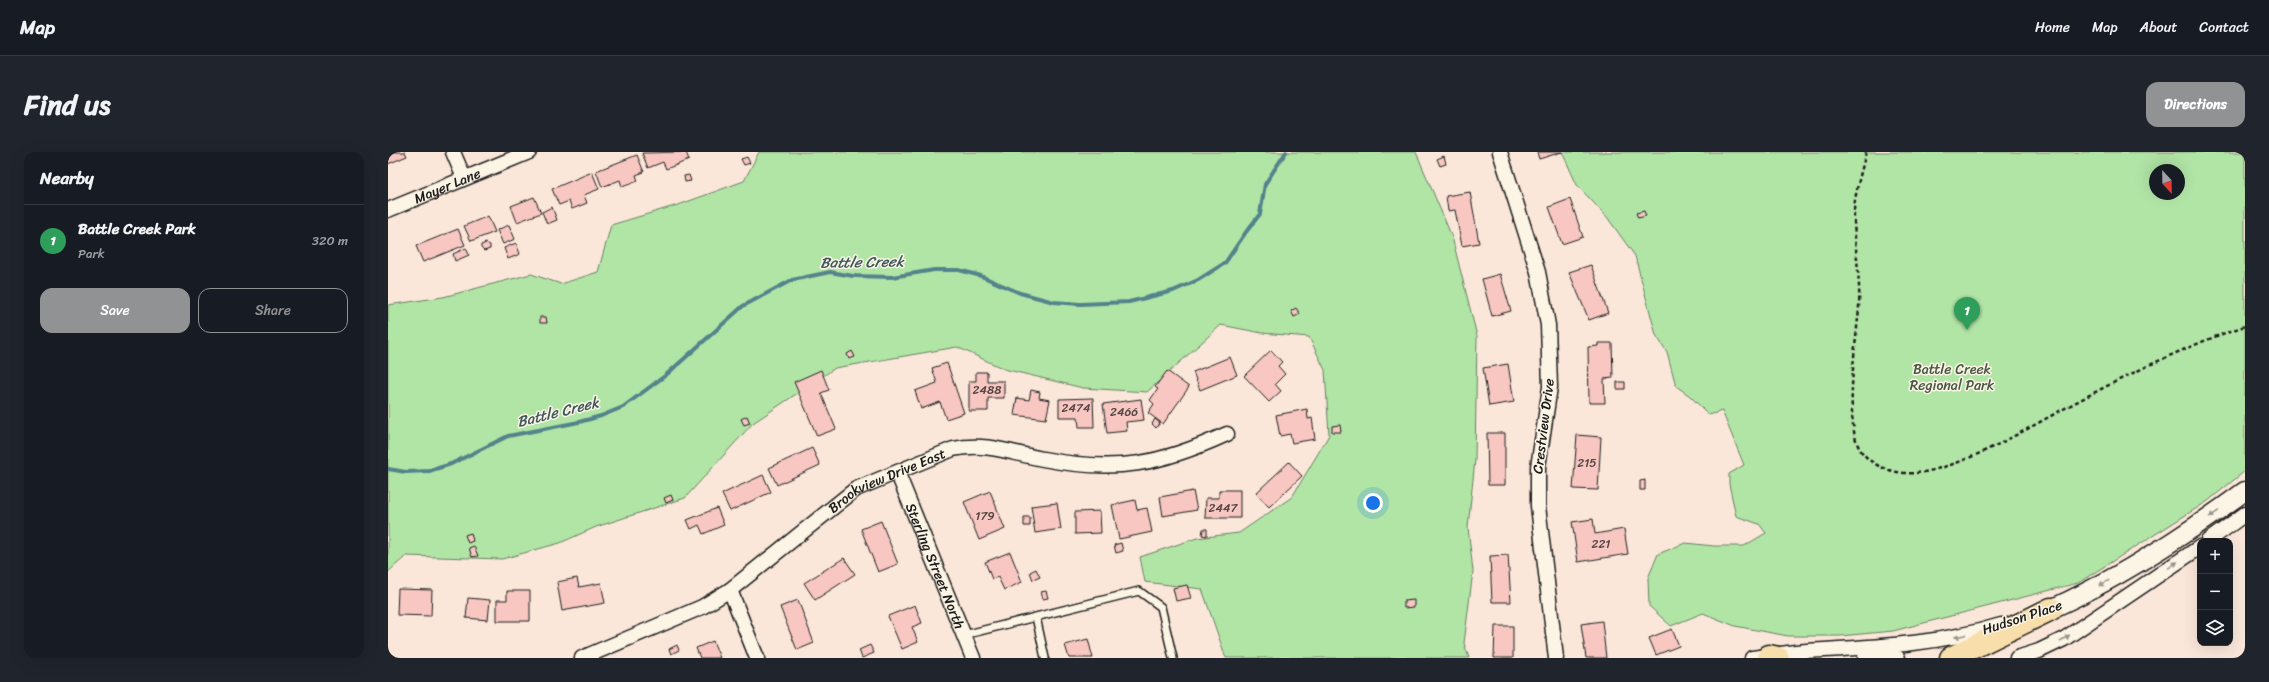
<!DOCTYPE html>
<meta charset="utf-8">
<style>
:root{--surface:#171b24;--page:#20242c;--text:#f1f3f6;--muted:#9ea1a6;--line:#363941;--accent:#919294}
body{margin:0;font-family:Sriracha,sans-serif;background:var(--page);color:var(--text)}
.controls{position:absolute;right:12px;bottom:12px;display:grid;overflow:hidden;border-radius:8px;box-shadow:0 4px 16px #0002}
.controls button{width:36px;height:36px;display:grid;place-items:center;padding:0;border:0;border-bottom:1px solid var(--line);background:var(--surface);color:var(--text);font:20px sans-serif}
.compass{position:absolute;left:1761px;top:12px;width:36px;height:36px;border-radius:50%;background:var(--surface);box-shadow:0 4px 16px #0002;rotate:158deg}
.you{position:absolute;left:985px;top:351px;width:14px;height:14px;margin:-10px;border:3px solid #fff;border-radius:50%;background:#1a73e8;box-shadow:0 0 0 6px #1a73e833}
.badge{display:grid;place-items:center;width:26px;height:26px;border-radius:50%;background:var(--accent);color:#fff;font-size:13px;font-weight:700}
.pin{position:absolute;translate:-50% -33px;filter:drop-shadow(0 1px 2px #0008)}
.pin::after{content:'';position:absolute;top:21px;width:14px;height:12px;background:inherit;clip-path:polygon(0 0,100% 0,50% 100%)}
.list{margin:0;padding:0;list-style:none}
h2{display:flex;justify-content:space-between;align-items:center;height:52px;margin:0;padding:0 16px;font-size:17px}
h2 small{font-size:13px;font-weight:400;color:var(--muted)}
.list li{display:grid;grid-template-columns:26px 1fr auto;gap:12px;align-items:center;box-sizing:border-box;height:72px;padding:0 16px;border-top:1px solid var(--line)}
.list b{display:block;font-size:15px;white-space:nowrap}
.list p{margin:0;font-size:13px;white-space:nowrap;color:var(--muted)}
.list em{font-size:13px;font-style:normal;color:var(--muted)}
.actions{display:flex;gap:8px;padding:12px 16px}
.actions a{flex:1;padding:9px 0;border:1px solid var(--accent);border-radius:12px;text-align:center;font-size:14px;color:var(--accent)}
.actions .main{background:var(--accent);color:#fff}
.icon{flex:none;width:22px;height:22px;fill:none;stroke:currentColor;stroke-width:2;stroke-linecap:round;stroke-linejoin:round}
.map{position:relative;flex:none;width:1857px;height:506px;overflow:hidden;border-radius:12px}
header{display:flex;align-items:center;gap:24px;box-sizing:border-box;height:56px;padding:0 20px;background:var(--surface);border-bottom:1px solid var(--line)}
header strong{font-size:19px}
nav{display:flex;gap:22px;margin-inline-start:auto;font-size:14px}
.intro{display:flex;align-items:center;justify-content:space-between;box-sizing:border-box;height:96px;padding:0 24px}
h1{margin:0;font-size:28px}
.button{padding:10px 18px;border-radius:12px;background:var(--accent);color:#fff;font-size:14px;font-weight:700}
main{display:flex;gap:24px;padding:0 24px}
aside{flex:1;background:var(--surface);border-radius:12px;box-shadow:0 4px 16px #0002}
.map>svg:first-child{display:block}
.green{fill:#b1e5a6;stroke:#668061;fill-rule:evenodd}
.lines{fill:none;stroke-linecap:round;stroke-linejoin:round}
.stream{stroke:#53838b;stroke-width:4}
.building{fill:#f8c7c2;stroke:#1c1c1c}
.service-casing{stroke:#1c1c1c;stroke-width:10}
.minor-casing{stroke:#1c1c1c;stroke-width:17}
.tertiary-casing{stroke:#1c1c1c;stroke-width:21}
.motorway-casing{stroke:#1c1c1c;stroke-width:25}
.path{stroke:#1c1c1c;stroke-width:2.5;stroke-dasharray:4 3;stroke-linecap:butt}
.service{stroke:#fcf5e5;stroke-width:7}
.minor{stroke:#fcf5e5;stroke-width:14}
.tertiary{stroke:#fcf5e5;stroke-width:18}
.motorway{stroke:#f8deab;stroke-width:22}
.oneway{fill:#97938b}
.labels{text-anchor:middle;stroke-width:3;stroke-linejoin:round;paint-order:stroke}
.number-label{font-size:12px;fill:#534746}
.street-label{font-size:14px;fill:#1c1c1c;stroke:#fcf5e5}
.park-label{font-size:14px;fill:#495845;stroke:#fcf5e5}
.water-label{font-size:15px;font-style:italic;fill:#3c585d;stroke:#fcf5e5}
</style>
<header>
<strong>Map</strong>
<nav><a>Home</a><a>Map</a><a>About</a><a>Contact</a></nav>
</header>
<div class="intro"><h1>Find us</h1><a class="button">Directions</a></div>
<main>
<aside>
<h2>Nearby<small></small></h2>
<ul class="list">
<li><span class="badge" style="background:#2e9e5b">1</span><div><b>Battle Creek Park</b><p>Park</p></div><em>320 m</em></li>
</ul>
<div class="actions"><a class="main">Save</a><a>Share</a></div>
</aside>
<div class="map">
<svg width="1857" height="506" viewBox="0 0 1857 506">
<rect width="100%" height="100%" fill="#fbe7da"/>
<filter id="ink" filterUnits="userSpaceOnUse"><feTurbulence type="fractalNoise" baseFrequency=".025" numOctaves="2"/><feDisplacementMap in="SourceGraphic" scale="8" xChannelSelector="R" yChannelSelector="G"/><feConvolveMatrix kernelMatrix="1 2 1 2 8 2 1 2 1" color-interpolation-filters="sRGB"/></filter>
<g filter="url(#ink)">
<!-- green -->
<path class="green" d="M371,0H1028L1064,85L1089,184L1087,308L1080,375L1085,419L1076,491L1081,506H838L814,437L757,430L752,405L809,386L851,381L904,345L941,283L937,218L921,185L874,181L833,173L759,240L695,236L616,217L569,195L447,216L365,271L297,346L208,375L172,391L114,407L18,404L0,420V153L55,145L143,122L173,132L210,120L223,73L293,52L356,29Z
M1174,0H1857V319L1820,349L1690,431L1505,479L1452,484H1400L1347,474L1315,461L1283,474L1261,454L1260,426L1270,402L1297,391L1326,394H1356L1378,381L1371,372L1348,364L1341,332V322L1356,313L1334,259L1321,263L1302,244L1288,234L1279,200L1268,183L1247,104L1219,65L1189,33ZM1767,18H1791V42H1767Z"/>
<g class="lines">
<!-- stream -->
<path class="stream" d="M0,317L18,320L41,319L63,312L120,284L191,270L213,264L235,255L278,223L355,154L404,128L442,120L465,124L504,125L546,118H571L593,124L632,141L666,150L692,152L741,150L785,139L810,128L837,111L858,80L872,62L877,32L898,0"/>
</g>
<!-- building -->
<path class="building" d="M0,0H17L19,4L0,12Z
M298,0L301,8L278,17L275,10L260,16L254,1Z
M1149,0H1174L1151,7Z
M249,3L256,20L248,23L250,29L234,35L232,28L214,35L208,19Z
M1056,4L1058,12L1052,14L1049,7Z
M359,5L362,11L356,13L353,7Z
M204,20L211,37L196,43L199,51L184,57L181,49L171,53L164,37Z
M301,23L303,29L297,30L296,24Z
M1082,40L1091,91L1074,94L1067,58L1060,59L1058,44Z
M146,45L153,61L129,70L123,54Z
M1182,47L1195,85L1174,92L1161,55Z
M164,55L169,68L159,72L154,60Z
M1256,59L1258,64L1250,66L1248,61Z
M100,64L107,80L83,89L76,74Z
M121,73L127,87L115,92L109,78Z
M70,77L77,93L35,110L28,94Z
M98,91L102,93V97L96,99L93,96V93Z
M128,91L132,102L120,107L116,96Z
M78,96L81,103L67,109L65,102Z
M1203,113L1220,161L1201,168L1181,120Z
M1112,122L1123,159L1104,164L1094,127Z
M908,156L912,162L906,165L903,159Z
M152,165H158L159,171H152Z
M1210,191H1224L1225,226L1216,227L1217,251H1201L1200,195L1210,194Z
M883,198L894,210L890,214L897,222L887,232L893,239L881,250L856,224Z
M464,199L467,205L461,207L459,202Z
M842,205L849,223L812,238L805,220Z
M559,211L576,261L558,267L552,250L533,257L527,239L549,231L544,216Z
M1120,212L1126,250L1101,254L1095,216Z
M433,218L441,238L433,241L448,277L429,284L406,230Z
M779,219L801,235L775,272L760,261L766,252L762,248L770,237L767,235Z
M588,220H599V229H616V246H600V259H581V229H588Z
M1229,230H1237V237H1229Z
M643,238L652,240L651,246L662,248L658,267L626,263L629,246L641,248Z
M705,246L706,275H691L690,265H671V247Z
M753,247L756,268L738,270L739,279L719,281L715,252Z
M919,257L920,267L924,266L927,287L904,291L902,282L892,284L888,263Z
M359,264L362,271L356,273L353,267Z
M767,267L772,271L768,276L764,272Z
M952,273L953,280H944V274Z
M1099,281H1117V333H1100Z
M1189,283L1213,285L1210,338L1185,337Z
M424,296L432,313L389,333L381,316Z
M901,310L914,324L881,355L868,341Z
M375,323L383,340L342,359L334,342Z
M1257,328V338H1252V329Z
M831,338H852V366H817L818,346H831Z
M602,339L617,377L591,388L576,350Z
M805,339L809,358L775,364L772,345Z
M283,343L285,348L278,351L276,346Z
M747,348L749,358L759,356L764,380L731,387L724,353Z
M669,351L673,377L647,381L643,354Z
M329,356L336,373L315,382L311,373L303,377L299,368Z
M712,359L713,381L687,382V360Z
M636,365H642V374H636Z
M1205,367L1207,382L1236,377L1240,402L1190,410L1184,370Z
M493,369L510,412L490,420L473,377Z
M815,377H819V384L814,383Z
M83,381L85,389L80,391L77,383Z
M733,391L735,399L728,401L726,393Z
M86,394L90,404L84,405L81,396Z
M622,400L634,430L616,438L610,425L604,427L597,410Z
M1120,403L1123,450H1104L1102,404Z
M456,406L467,422L427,448L416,431Z
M648,417L652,425L645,428L642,420Z
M189,426L191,435L213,431L217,451L174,459L169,430Z
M799,433L803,446L788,449L785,436Z
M10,437L44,438L43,464L9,463Z
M119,439H142V469H109V448H119Z
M658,439L660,446L655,447L653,440Z
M80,446L102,448L100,468L78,466Z
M410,448L426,491L409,498L392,455Z
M1026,448V455L1016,456V449Z
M527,453L534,471L524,475L530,490L514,497L500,464Z
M1214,469L1218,506H1198L1193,472Z
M1107,474H1125V506H1106Z
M1284,477L1291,494L1268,503L1261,486Z
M700,487L705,506H681L677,493Z
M325,489L332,506H312L308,496Z
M289,493L291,498L283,502L281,497Z
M482,493L486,501L474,506L471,498Z"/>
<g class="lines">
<!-- service casing -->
<g class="service-casing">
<path id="service" d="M648,465L657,506
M576,483L751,439L773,455L785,506"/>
</g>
<!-- minor casing -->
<g class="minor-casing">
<g id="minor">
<path d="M65,0L76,26"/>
<path d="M1112,0L1150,120L1160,173L1162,235L1150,315V354L1168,506"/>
<path id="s1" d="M0,58L141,0"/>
<path id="s2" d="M510,322L585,506"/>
<path d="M1820,389L1857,362"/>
<path d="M342,438L369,506"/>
<path d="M1477,505L1510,506"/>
<path id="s3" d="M194,506L314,455L342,438L468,337L565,297C600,290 622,301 655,307C728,321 771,313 839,282"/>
<path d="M1364,506C1382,504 1401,500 1419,499C1486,495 1548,493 1613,473"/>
<path d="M1629,506L1651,499L1676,487L1812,395"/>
</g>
</g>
<!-- tertiary casing -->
<g class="tertiary-casing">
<path id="tertiary" d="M1663,457C1732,426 1796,384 1857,339"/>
</g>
<!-- motorway casing -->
<g class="motorway-casing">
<path id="motorway" d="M1381,504L1390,506
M1563,506L1663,457"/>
</g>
<!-- path -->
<path class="path" d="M1478,0C1473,22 1465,45 1466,68C1467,100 1474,134 1470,166C1467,196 1456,275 1473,299C1487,318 1513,324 1536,320C1584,311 1638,277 1681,254C1737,224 1797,194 1857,174"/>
<!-- service -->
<use href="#service" class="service"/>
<!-- minor -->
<use href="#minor" class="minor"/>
<!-- tertiary -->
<use href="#tertiary" class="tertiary"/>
<!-- motorway -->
<use href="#motorway" class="motorway"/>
</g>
<!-- one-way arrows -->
<defs><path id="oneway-solid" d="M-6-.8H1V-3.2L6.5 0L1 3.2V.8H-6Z"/></defs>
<g class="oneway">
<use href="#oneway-solid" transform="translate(1826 362) rotate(145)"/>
<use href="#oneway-solid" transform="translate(1785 413) rotate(-34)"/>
<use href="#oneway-solid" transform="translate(1716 431) rotate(151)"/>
<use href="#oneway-solid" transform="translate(1572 484) rotate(168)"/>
<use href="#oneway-solid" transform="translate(1677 486) rotate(-32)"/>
</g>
</g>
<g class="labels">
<!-- number labels -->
<g class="number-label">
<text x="599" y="242">2488</text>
<text x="688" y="260">2474</text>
<text x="736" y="264">2466</text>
<text x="1199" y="315">215</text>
<text x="835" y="360">2447</text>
<text x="597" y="368">179</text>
<text x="1213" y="396">221</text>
</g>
<!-- street labels -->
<g class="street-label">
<text dy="5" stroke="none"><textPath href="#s1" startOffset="64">Mayer Lane</textPath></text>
<text transform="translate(1155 274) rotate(-83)" y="5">Crestview Drive</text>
<text dy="5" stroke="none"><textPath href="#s3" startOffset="356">Brookview Drive East</textPath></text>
<text dy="5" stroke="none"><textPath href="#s2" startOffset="99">Sterling Street North</textPath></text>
<text transform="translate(1634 465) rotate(-18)" y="5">Hudson Place</text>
</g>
<!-- park labels -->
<g class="park-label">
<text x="1564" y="222">Battle Creek<tspan x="1564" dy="16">Regional Park</tspan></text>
</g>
<!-- water labels -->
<g class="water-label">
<text transform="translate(474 110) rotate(-1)" y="5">Battle Creek</text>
<text transform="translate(170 260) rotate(-14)" y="5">Battle Creek</text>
</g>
</g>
</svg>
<div class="controls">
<button>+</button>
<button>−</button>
<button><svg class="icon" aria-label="layers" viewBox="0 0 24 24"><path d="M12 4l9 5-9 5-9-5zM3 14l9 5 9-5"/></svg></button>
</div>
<svg class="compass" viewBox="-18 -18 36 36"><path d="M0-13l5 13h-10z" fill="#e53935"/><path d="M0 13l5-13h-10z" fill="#9ea1a6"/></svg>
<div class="you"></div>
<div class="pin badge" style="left:1579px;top:178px;background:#2e9e5b">1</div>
</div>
</main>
